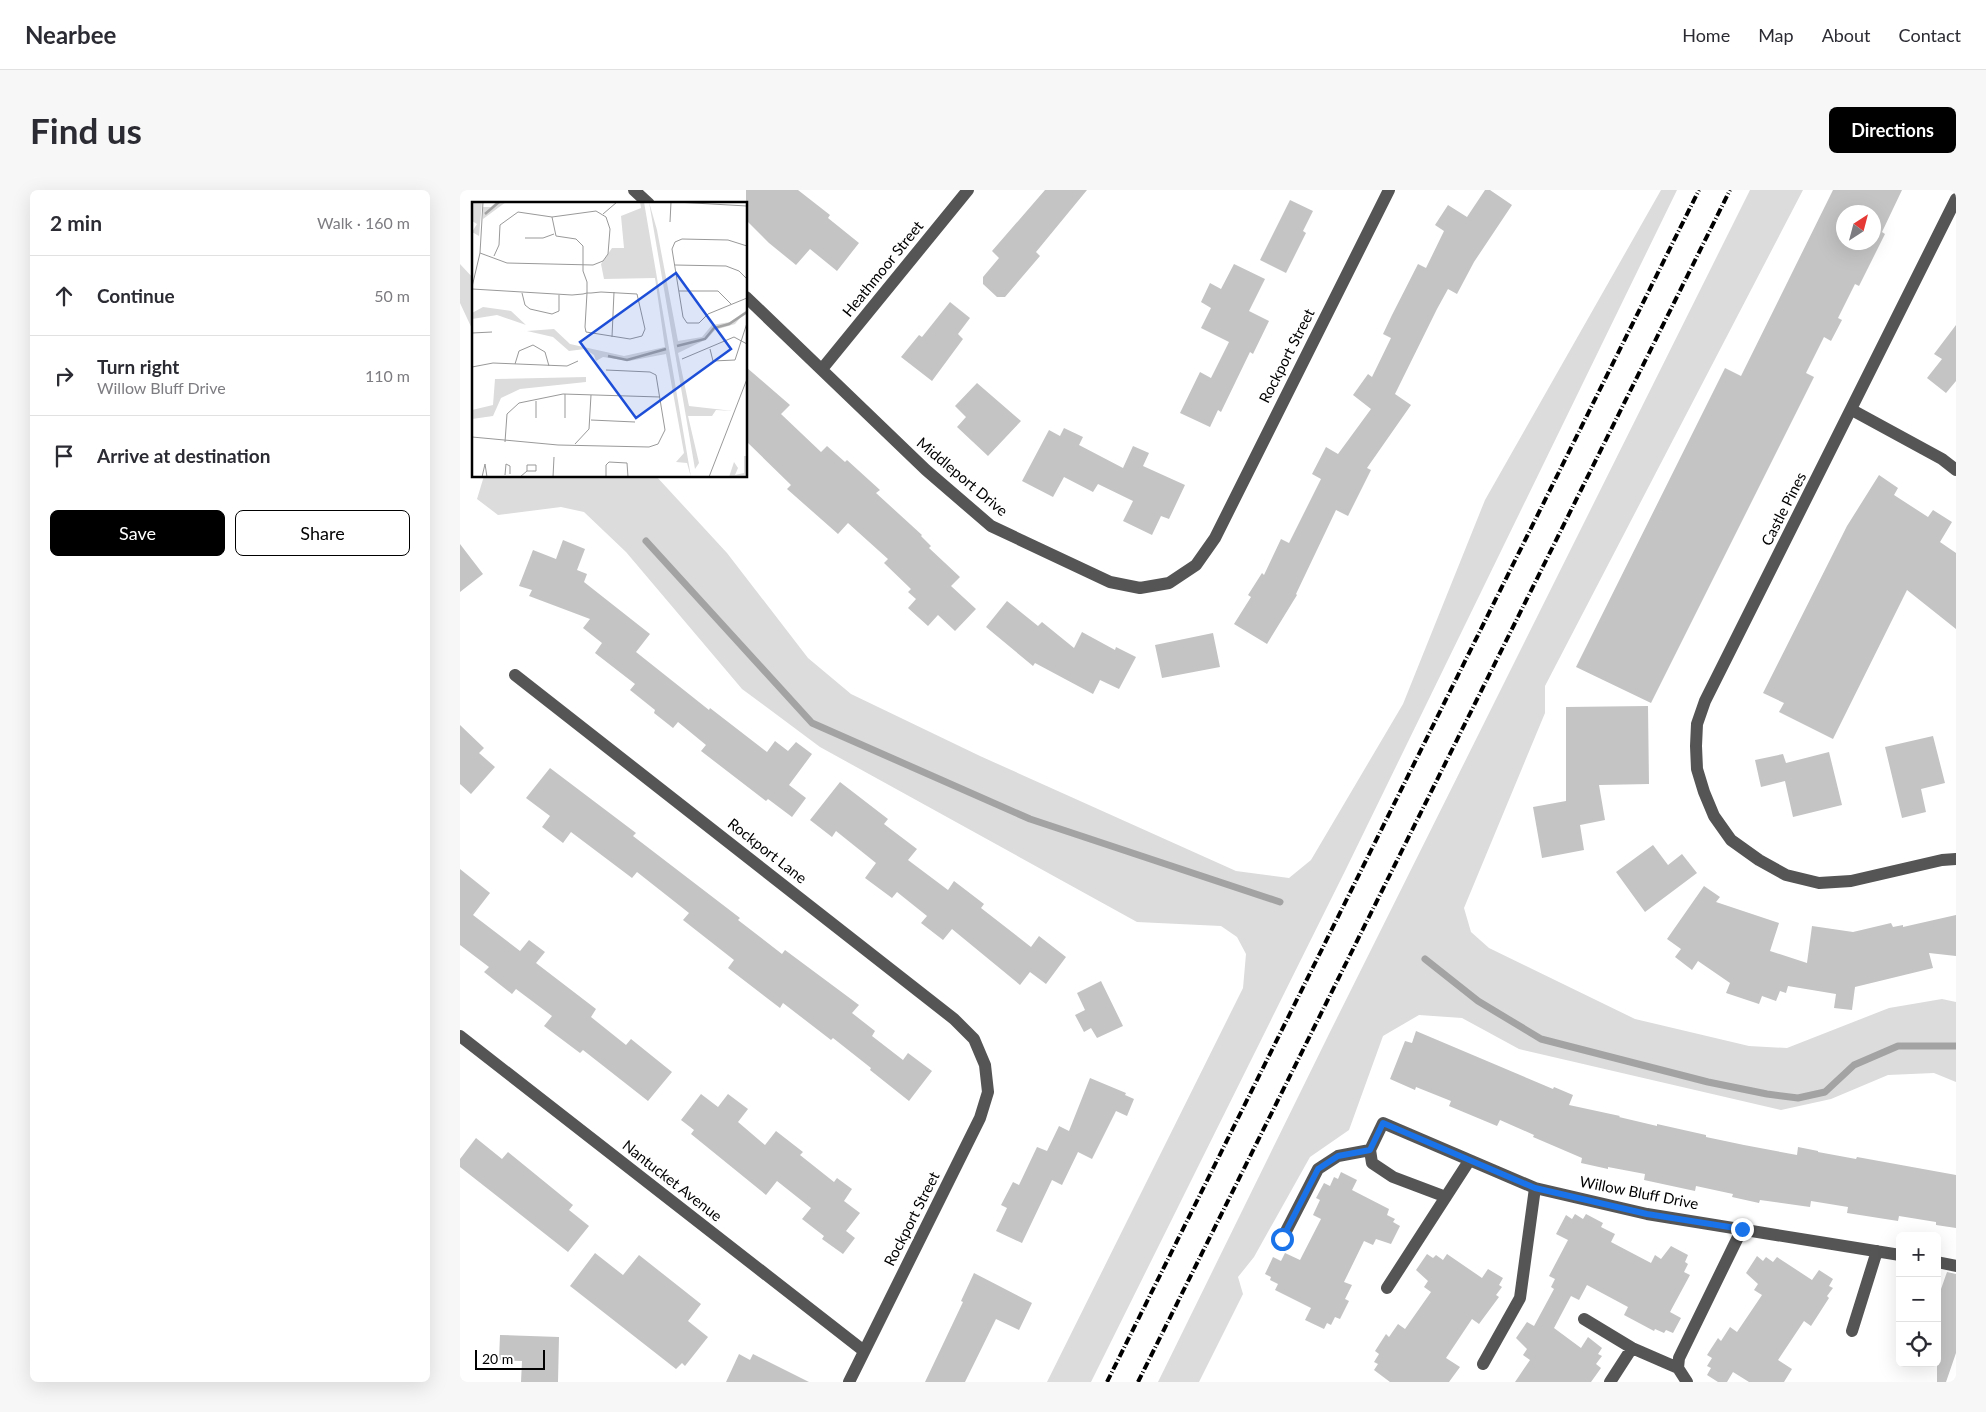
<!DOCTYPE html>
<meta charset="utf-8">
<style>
:root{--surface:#fff;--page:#f7f7f7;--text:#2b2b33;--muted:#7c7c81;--line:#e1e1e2;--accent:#000}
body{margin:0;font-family:Lato,sans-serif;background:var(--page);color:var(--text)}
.controls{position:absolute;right:15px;bottom:15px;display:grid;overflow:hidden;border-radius:8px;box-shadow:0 5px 20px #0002}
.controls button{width:45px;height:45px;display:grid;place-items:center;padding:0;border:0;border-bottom:1px solid var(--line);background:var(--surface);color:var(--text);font:25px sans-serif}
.compass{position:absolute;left:1376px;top:15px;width:45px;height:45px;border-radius:50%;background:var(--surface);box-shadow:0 5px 20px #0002;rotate:36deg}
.scale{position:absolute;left:15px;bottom:12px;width:70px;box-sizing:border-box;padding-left:5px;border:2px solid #000;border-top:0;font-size:14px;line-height:18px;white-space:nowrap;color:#000;-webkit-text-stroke:4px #fff;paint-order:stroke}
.stop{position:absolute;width:15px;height:15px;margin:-11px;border:4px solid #1a73e8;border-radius:50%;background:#fff}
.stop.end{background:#1a73e8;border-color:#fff;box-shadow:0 1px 5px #0008}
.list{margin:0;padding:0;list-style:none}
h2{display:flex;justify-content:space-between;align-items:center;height:65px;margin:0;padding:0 20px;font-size:21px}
h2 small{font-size:16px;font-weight:400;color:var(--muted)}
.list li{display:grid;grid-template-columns:32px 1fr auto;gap:15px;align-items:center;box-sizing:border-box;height:80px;padding:0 20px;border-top:1px solid var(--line)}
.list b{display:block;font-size:19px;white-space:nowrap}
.list p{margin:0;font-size:16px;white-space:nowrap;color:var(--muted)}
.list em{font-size:16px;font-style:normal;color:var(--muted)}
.actions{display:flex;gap:10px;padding:15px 20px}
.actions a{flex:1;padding:11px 0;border:1px solid var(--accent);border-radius:8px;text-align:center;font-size:18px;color:var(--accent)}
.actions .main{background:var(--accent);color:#fff}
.icon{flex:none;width:28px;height:28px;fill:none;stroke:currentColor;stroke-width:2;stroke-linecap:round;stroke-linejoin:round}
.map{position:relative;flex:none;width:1496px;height:1192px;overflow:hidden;border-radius:8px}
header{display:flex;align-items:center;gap:30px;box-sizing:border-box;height:70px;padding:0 25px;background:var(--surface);border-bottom:1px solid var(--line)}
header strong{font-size:24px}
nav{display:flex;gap:28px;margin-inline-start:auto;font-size:18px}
.intro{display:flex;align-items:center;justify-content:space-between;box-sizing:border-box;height:120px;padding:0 30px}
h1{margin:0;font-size:35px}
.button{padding:12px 22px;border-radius:8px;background:var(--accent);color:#fff;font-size:18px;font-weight:700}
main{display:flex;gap:30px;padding:0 30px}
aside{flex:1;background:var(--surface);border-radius:8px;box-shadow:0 5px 20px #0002}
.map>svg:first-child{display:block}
.green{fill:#dcdcdc}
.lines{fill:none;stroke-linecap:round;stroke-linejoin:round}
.stream{stroke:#a3a3a3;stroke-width:7}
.building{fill:#c4c4c4;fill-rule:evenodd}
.minor{stroke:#555;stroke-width:12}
.rail{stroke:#000;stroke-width:4;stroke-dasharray:8 2.5 1 2.5;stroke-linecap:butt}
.route{stroke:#1a73e8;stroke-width:6}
.labels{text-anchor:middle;stroke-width:5;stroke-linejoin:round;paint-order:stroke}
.street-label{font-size:15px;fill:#000;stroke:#fff}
.inset-river{fill:none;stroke:#a3a3a3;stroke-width:2.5}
.inset-road{fill:none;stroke:#999;stroke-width:1}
.view{fill:#1d4ed8;fill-opacity:0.15;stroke:#1d4ed8;stroke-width:2.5}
.inset-edge{fill:none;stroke:#000;stroke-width:2.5}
</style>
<header>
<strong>Nearbee</strong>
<nav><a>Home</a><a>Map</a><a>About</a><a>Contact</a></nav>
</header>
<div class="intro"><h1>Find us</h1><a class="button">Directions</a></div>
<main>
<aside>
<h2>2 min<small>Walk · 160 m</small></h2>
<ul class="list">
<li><svg class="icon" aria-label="ahead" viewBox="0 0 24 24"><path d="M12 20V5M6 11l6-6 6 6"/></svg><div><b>Continue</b></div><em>50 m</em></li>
<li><svg class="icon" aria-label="right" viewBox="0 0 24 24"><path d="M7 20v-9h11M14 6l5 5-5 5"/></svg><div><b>Turn right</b><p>Willow Bluff Drive</p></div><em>110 m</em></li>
<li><svg class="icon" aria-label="arrive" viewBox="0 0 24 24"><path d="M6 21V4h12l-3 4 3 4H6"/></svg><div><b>Arrive at destination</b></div></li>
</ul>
<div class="actions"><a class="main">Save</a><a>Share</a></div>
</aside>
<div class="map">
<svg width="1496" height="1192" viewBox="0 0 1496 1192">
<rect width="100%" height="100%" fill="#fff"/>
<!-- green -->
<path class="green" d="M1201,0H1217L887,677L631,1192H587L783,798L786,764L777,747L761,736L677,732L360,557L282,499L166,362L124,322L101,317L38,325L17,309L24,286H196L267,363L348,468L391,504L520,566L776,681L829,688L851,670L943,514L1025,310Z
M1290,0H1343L1085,496V523L1004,718L1011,742L1029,758L1175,829L1289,856L1327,858L1429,818L1482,809L1496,812V892L1474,883L1428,885L1371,909L1321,920L1059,859L1002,828L959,825L923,846L889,940L850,967L794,1067L778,1087L783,1104L739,1192H698L868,846Z
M0,74L14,89V143L0,113Z"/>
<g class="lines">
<!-- stream -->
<path class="stream" d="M186,351L352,533L570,629L820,712
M965,769L1018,811L1081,849L1248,892L1307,904L1338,908L1365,902L1394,875L1438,856H1496"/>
</g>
<!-- building -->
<path class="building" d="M286,0H338L370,25L368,28L399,53L377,81L350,59L336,75L309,53L286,30Z
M585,0H627L576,62L580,66L545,107H537L523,94V87L539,68L532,61Z
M1025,0H1030L1052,15L1014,72L997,104L988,99L977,119L935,204L951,215L907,278L911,280L888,326L876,320L836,404L837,405L807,454L774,434L791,407L788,405L802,383L804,385L821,349L829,353L861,289L852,284L866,257L878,264L911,219L893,205L908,184L912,187L931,148L923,144L932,125L958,74L966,78L984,41L975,35L988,15L1007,27Z
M1373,0H1442L1422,42L1425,44L1399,96L1395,94L1378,128L1382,130L1371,151L1364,147L1346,183L1354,187L1191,513L1116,477L1265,178L1281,186ZM1384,22H1414V52H1384Z
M830,10L853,21L843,41L846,43L826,83L800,70Z
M774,74L805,89L789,121L809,131L793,164L790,162L761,222L758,220L750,237L720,223L740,182L751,188L769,152L741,138L751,118L741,112L750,93L761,99Z
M490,112L510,128L498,144L503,149L472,191L441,167L459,145L462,147Z
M1496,135V191L1486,203L1467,188L1482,169L1474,164Z
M286,177L330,215L321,224L361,262L367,256L385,272L387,270L420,300L416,303L462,345L461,346L471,356L469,358L500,387L491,396L516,419L495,441L478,425L468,436L448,418L456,409L448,402L451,399L424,373L428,369L388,333L378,344L327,299L331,295L286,251Z
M517,193L561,231L528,266L497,237L506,227L495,216Z
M604,238L623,247L619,255L663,278L673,256L689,263L683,276L725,295L709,329L701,326L692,345L663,331L673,311L638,294L633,302L604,287L593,307L562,291L589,240L600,246Z
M1419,285L1438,298L1434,305L1468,327L1473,320L1492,332L1480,352L1496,363V439L1447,400L1373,549L1319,522L1324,513L1303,503L1387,336Z
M103,350L125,359L117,380L127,384L124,392L190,444L176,462L249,520L250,518L307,562L315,551L328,561L336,552L352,564L329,595L346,608L332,627L308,609L306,611L241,561L246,555L218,532L213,538L194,523L195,520L170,500L175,494L135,463L142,453L123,438L130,429L69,406L72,400L59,396L73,360L96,369Z
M0,354L23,384L0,402Z
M547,411L578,436L582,432L614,458L622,442L655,460L656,457L676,467L659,499L640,490L633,504L575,473L573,476L526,437Z
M753,443L760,477L702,488L695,455Z
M1188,516L1189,594L1139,595L1145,630L1120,635L1124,660L1082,668L1073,617L1106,611V517Z
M0,535L24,558L19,563L35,577L11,604L0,594Z
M1473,546L1485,593L1461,599L1466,622L1442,628L1425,557Z
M1369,562L1382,615L1333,627L1325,591L1301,597L1295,570L1323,564L1326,573Z
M90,578L176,643L173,646L280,728L278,730L322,764L325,760L399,815L392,823L415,841L412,846L443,870L448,863L472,881L449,911L410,880L411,878L373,848L371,850L323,813L320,818L268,778L274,770L223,730L229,723L177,682L172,688L111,642L103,653L82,637L90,626L66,608Z
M380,592L428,629L424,634L457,659L448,670L488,700L494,691L524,714L521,718L571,757L579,746L606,767L586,794L570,782L560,795L492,739L483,750L461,733L467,726L437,702L432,708L405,688L416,673L376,641L372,647L350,630Z
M1193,655L1208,675L1222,664L1237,683L1185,722L1156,682Z
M0,679L30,703L13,725L60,761L69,750L85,762L76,773L136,819L131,827L166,855L171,849L212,882L188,911L123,860L120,863L84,836L92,826L56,799L52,804L24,782L29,777L0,755Z
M1244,696L1260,707L1256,712L1319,733L1310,761L1347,773L1352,736L1393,742L1431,733L1433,737L1443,735V737L1496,725V766L1469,763L1473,778L1395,797L1392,820L1374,818L1376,804L1328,796L1326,803L1320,801L1316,811L1302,806L1299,814L1266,803L1270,793L1238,771L1232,780L1215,767L1221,759L1207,749Z
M641,791L663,836L637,848L631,838L624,842L615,825L625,820L617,803Z
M956,841L1093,899L1094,897L1113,905L1109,915L1160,926L1159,927L1197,936V934L1246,945V947L1284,955L1337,965L1338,957L1358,961V962L1396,969L1397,967L1496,985V1038L1476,1035V1032L1439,1026L1438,1031L1387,1023L1388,1017L1351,1011L1350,1017L1300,1010L1299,1013L1272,1007L1273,1004L1236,996L1235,1001L1184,990L1185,984L1148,977V979L1121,973L1122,968L1073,947L1074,945L1040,930L1037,936L989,916L991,911L956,897L955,900L930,889L945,851L952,853Z
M630,888L666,903L665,905L674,909L667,926L656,921L632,969L618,962L602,995L592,990L562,1053L536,1041L547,1018L541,1015L553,992L559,995L577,957L587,961L599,936L609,941Z
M241,904L258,917L268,904L288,919L278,932L305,955L316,941L343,962L340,965L374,992L377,988L392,999L384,1011L400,1023L386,1041L395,1048L383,1064L362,1049L364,1046L342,1029L351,1018L317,991L306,1005L231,944L234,940L221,930Z
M16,948L42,969L48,962L113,1015L109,1020L129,1036L108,1062L0,977V969Z
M881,982L897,990L892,1000L929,1019L927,1025L935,1029L933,1032L940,1036L931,1054L916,1049L913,1055L904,1051L884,1092L892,1095L885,1109L889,1111L880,1129L875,1127L871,1135L867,1133L864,1139L845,1130L851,1118L815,1100L818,1094L810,1090L811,1087L805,1084L813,1067L821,1071L825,1063L840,1070L861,1029L853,1025L860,1010L856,1008L864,993L870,996L874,987L878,989Z
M1115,1024L1123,1029L1126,1024L1143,1033L1141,1037L1155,1044L1151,1052L1191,1073L1195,1065L1201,1069L1211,1056L1228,1065L1225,1072L1228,1074L1224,1082L1230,1085L1210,1122L1221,1128L1213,1143L1206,1140L1204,1143L1195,1139L1194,1141L1164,1125L1168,1117L1127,1095L1119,1110L1111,1106L1094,1138L1121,1158L1128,1147L1142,1158L1138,1164L1142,1166L1136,1174L1141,1178L1131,1192H1055L1070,1170L1063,1165L1067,1159L1056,1148L1067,1132L1074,1136L1094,1099L1091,1097L1095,1089L1089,1086L1108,1050L1096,1044L1106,1025L1112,1029Z
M135,1063L163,1085L179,1065L241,1114L228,1131L248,1147L225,1176L222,1173L216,1179L110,1096Z
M967,1064L973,1068L976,1065L983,1070L987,1064L1022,1088L1028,1079L1043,1088L1039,1095L1042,1097L1036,1105L1039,1107L1019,1134L1012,1129L986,1168L1000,1177L989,1192H930L914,1180L918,1174L914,1172L919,1164L915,1161L926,1144L929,1147L938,1134L945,1139L971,1102L964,1097L968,1091L956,1080Z
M1297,1066L1303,1071L1306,1067L1313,1072L1317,1067L1352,1090L1359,1080L1373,1089L1369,1096L1373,1098L1367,1106L1369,1108L1351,1136L1344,1131L1318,1170L1332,1179L1324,1192H1289L1273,1182L1267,1192H1258L1247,1185L1251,1178L1247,1176L1252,1168L1247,1165L1258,1148L1261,1151L1270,1137L1277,1142L1302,1105L1294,1100L1298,1094L1286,1083Z
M1487,1082L1496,1084V1163L1486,1192H1477V1098L1481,1099Z
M514,1083L572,1113L559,1140L536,1129L505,1192H465L503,1112L501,1111Z
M40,1145L99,1147L98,1192H61L62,1171L39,1170Z
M279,1164L290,1170L293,1164L349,1192H266Z"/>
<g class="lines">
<!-- minor -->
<path class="minor" d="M174,0L189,14
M1496,9L1245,511L1237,534L1236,556L1237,579L1244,602L1254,626L1271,650L1299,670L1326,685L1359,693L1391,691L1482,670L1496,669
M286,107L466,280L531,336L650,392L680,398L709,393L736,375L755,348L929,0
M362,179L508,0
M1392,220L1482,269L1496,280
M55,485L494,829L514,849L525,875L528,902L520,928L389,1192
M0,846L404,1161
M986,1007L933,987L912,973L910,960L923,933L1075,998L1187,1024L1440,1065
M822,1049L858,979L878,966L910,960
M1477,1072L1496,1076
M927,1098L1009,971
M1124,1129L1172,1158L1218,1178
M1392,1141L1417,1061
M1023,1174L1060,1108L1075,998
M1150,1192L1172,1158
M1227,1192L1218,1178L1219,1168L1282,1039"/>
<!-- rail -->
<path class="rail" d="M647,1192L1239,0
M678,1192L1270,0"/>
</g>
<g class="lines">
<!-- route -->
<path class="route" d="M822,1049L858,979L878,966L910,960L923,933L1075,998L1187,1024L1282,1039"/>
</g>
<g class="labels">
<!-- street labels -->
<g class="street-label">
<text transform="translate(423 79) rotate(-51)" y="5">Heathmoor Street</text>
<text transform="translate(827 166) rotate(-63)" y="5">Rockport Street</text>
<text transform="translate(502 287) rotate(40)" y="5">Middleport Drive</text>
<text transform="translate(1324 319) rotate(-63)" y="5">Castle Pines</text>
<text transform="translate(307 661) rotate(38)" y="5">Rockport Lane</text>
<text transform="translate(212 991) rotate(38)" y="5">Nantucket Avenue</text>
<text transform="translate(1179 1003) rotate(11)" y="5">Willow Bluff Drive</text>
<text transform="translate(452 1029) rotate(-63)" y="5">Rockport Street</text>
</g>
</g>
<!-- overview -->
<g transform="translate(12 12)">
<rect width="275" height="275" fill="#fff"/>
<path d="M0,0H10L7,34L0,30L5,22L0,19ZM24,0H34L11,17V5H19ZM168,0H172L219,275L215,261L204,260L212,251L194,152L157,159L131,155L124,159L122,153L113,147L97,149L81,135L55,129L82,127L98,142L152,154L193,145L183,76L132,77L129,62L140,46H152L149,14L169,6ZM177,0L185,28L206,139L230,135L240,123L258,120L275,108L263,122L243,128L235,137L206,151L217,204L261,209L244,208L240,214H216L227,261L223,267ZM11,105L39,109L54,123L25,113L0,117V111ZM114,175V180L48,187L29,196L21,214L0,217V208L21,203L23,177ZM272,254H275V275H257L262,260L266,266L263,273L272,271Z" fill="#dcdcdc"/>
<path class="inset-river" d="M13,12L27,0M205,144L233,137L242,126L257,122L275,110M136,154L155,158L194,147"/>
<path class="inset-road" d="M204,0L275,4M131,12L145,0M198,20L199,0M53,36H71L82,32M275,44L256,38L210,37L203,40L200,47L211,115L215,121H227L236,112L275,96M8,51L35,61L121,63L131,59L136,52L138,27L134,15L124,9L80,15L46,10L28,23L27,43L22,54M203,63L254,64L267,69L275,77M0,85L8,51L11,0M0,87L100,93L111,92L115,91H119L129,90L165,92L173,127L170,134L158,137L114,130L113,125L115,91V80L111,69V44L104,37L84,34L80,15M207,89H246L259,102M50,91L53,103L58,107L80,112L87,109V93M0,131L20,130M140,135L142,90M238,147L241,159L263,158L275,121M210,157L262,135L275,142M43,162L47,149L61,143L73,150L77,164M0,165L21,161L95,164L106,159M64,216V199M93,216V192M119,218L163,220M0,235L86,243L177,245L186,242L193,228L184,173L178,170L134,168M33,240L35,212L47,201L91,192L188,195M103,242L117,227L119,193M33,273L34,262L38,264V272M10,275L13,262L15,275M48,275L55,269V263H64V269H55M81,275L82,255M134,275V263L137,260L155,261L156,275M237,275L275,177"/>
<path class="view" d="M204,71L259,147L164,216L108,140Z"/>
<rect width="275" height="275" class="inset-edge"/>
</g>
</svg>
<div class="controls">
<button>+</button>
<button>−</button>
<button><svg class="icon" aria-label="locate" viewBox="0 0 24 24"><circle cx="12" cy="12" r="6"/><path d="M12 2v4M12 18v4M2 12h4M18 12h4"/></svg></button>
</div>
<svg class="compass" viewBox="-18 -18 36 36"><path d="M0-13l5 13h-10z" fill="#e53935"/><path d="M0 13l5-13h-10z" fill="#7c7c81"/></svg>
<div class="scale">20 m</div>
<div class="stop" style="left:822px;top:1049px"></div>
<div class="stop end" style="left:1282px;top:1039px"></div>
</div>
</main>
